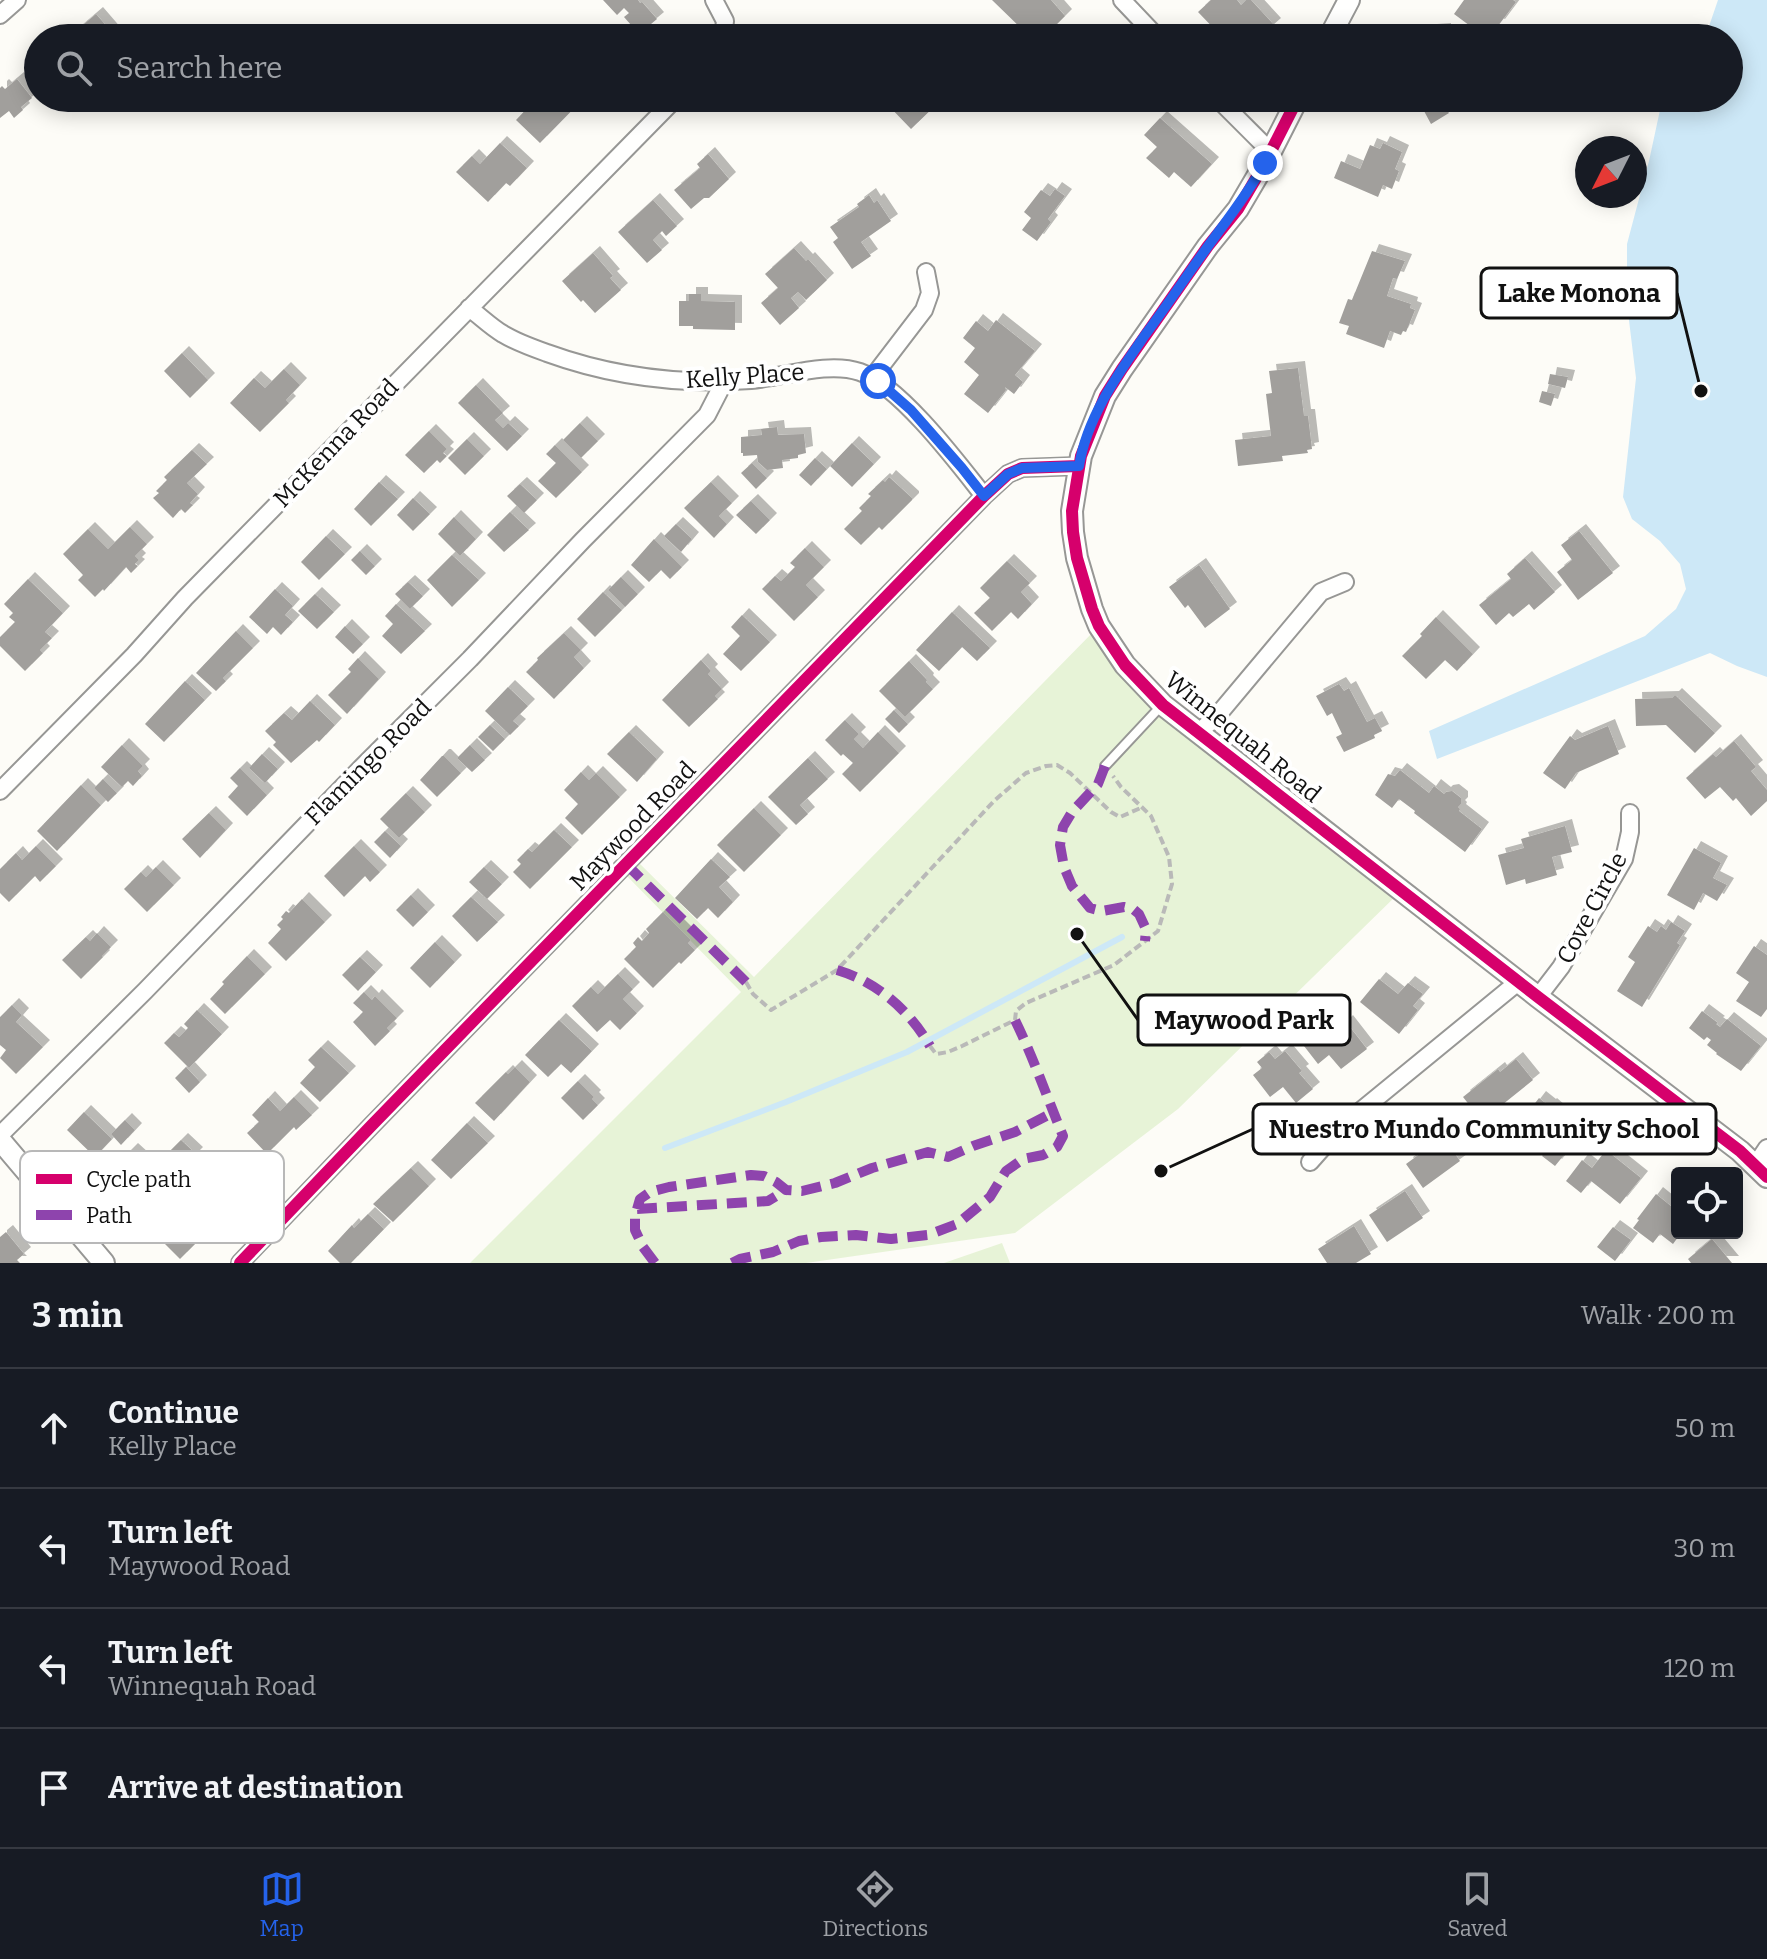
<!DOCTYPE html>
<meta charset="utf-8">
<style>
:root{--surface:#171b24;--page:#20242c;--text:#f1f3f6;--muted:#9ea1a6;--line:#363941;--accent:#2563eb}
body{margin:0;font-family:Bitter,serif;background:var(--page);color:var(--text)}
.controls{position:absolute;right:24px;bottom:24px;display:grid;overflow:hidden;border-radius:8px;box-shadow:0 4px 20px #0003}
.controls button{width:72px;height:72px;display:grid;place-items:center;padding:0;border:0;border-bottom:2px solid var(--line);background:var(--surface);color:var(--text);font:40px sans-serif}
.compass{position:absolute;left:1575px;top:136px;width:72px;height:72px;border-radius:50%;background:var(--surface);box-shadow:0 4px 20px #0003;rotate:228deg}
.stop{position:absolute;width:24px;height:24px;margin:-18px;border:6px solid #2563eb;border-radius:50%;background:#fff}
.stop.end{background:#2563eb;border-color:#fff;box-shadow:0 2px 8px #0008}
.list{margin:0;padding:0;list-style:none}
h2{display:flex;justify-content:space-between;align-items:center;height:104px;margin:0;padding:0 32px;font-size:34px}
h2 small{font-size:26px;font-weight:400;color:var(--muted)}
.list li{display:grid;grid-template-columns:52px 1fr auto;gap:24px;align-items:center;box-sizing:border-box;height:120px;padding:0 32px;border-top:2px solid var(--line)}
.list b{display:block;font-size:30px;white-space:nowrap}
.list p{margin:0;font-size:26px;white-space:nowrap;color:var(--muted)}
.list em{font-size:26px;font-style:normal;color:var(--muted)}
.icon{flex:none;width:44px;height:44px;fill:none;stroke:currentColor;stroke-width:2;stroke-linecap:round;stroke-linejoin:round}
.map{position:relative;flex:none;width:1767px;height:1263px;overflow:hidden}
.search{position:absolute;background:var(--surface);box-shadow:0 4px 20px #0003;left:24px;right:24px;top:24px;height:88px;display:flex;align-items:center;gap:20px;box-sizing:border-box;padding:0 28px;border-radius:44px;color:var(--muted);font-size:30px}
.sheet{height:584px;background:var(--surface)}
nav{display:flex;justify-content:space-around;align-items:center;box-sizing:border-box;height:112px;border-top:2px solid var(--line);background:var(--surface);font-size:22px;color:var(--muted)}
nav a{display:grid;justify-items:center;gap:4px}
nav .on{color:var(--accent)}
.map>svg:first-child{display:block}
.green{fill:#e7f3d7}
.water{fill:#cde8f7}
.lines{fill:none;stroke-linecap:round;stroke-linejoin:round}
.stream{stroke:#cde8f7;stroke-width:6}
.building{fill:#a19f9c;filter:url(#shadow)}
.service-casing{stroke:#979795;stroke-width:12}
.minor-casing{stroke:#979795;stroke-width:20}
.tertiary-casing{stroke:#979795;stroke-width:24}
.path{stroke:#b9b9b8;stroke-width:4;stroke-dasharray:8 4;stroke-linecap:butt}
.service{stroke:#fffffe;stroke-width:8}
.minor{stroke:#fffffe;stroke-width:16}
.tertiary{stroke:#fffffe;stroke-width:20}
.quiet{stroke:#8e44ad;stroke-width:10;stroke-dasharray:20 10;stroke-linecap:butt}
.cycleway-casing{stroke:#fff;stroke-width:17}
.cycleway{stroke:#d6006c;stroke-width:12}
.route{stroke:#2563eb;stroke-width:10}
.labels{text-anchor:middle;stroke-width:8;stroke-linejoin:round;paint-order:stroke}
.street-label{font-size:24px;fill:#111;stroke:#fff}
.key{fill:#fff;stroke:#b8b8b8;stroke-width:2}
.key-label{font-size:22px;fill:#111}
.leader{fill:none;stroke:#111;stroke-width:3}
.callout-dot{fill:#111;stroke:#fff;stroke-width:3}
.callout{fill:#fff;stroke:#111;stroke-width:3}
.callout-label{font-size:26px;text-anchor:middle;font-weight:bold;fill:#111}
</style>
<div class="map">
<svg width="1767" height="1263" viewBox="0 0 1767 1263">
<defs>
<filter id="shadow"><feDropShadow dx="7" dy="-7" stdDeviation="0" flood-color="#0004"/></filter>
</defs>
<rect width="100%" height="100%" fill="#fdfcf7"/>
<!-- green -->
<path class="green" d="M1099,626L1125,665L1401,891L1178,1109L1015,1233L806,1263H470L741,992L621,870L633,857L754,977Z
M1002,1243L1010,1263H944Z"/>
<!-- water -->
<path class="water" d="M1718,0H1767V677L1737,666L1710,653L1437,759L1429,731L1645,636L1676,609L1686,589L1680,564L1660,541L1632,519L1623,497L1636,378L1627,304V244L1649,161L1660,110L1671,98H1729V38H1705Z"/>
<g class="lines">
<!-- stream -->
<path class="stream" d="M665,1148L786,1102L907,1052L1122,937"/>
</g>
<!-- building -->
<path class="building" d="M603,0H638L640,3L642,2L657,19L639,34L624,17L629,13L624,8L617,15Z
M992,0H1051L1065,16L1043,38H1018L1015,36L1022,29Z
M1211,0H1237L1241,5L1246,0H1251L1274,25L1259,38H1223L1198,12Z
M1464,0H1513L1516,2L1498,26L1494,24L1485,37L1454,14Z
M96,14L115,36L112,38H68Z
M1444,30V38H1416V32Z
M17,79L32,98L21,107L23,110L14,118L9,111L0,118V88L2,86L5,89Z
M537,98H580L582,100L540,143L516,120Z
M892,98H935L939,102L911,129L886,103Z
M1412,98H1447V100L1443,105L1449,113L1431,124L1424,111L1413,112Z
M1160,118L1212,164L1191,187L1174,172L1169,178L1146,158L1157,147L1144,135Z
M500,143L527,168L510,186L506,183L488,202L456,172L472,156L480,164Z
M1383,143L1402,152L1395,169L1399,171L1392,189L1383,185L1378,197L1334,178L1341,161L1360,169L1370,145L1380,149Z
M708,154L729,179L709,198H704L691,209L674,190L700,168L697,164Z
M1055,189L1065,196L1048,219L1051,222L1037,241L1022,230L1031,218L1024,212L1041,190L1050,196Z
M869,195L874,203L877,200L891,221L861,242L871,256L852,269L833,242L838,238L830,227L859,207L857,204Z
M653,200L677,226L666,236L662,231L653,240L662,250L647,263L618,232Z
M794,248L806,261L808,259L827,280L806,300L798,292L791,298L799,308L780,325L761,303L778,288L765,274Z
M1372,251L1405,261L1397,279L1393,278L1387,296L1411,304L1410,308L1415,310L1406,332L1403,331L1401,335L1390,331L1384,348L1346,334L1349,326L1339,323L1348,299L1352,300Z
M593,253L613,276L610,278L621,290L595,313L583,300L581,302L562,281Z
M689,294H701V301L735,302V330L693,329V326H679V301H689Z
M996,320L1035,351L1015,375L1023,382L1014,394L1005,387L1006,390L988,413L964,394L979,375L964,362L975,348L963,338L976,321L988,331Z
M182,353L208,380L190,398L164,371Z
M1298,368L1304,416H1308L1312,449L1307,450L1308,453L1282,456L1283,461L1238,466L1235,440L1271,436L1266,394L1272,393L1269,371Z
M284,369L300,385L286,400L289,403L260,432L230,403L254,378L265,388Z
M1550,374L1568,377L1565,388L1548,384Z
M476,385L503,413L495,420L503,428L508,423L522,436L507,451L458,403Z
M1542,391L1555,394L1551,406L1539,402Z
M580,423L598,441L581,458L563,440Z
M777,427L778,435L804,434L806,453L798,455V458L782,460L783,468L767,470L758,462L757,455L743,456V453H741V437L762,435L761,429Z
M429,431L447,449L443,453L447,456L440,463L437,460L424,473L405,455Z
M467,439L484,456L465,475L448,458Z
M852,443L874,464L852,487L830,466Z
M555,445L582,472L556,498L538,481L556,463L546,454Z
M192,450L207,464L187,483L198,494L190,503L193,505L185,513L181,509L173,518L153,498L159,493L156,491L167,480L164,477Z
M815,458L827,469L811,486L799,475Z
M752,463L767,478L756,489L741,473Z
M889,477L912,498V500L882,530L879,527L861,545L844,529L862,511L859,508L871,496L868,494L883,480L885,482Z
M379,482L398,499L371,526L354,509Z
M711,482L732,503L719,516L727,524L714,538L684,508Z
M520,484L537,500L524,513L507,496Z
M413,498L430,514L413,531L397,515Z
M751,501L770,520L756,534L736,515Z
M510,512L529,530L504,552L487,535Z
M454,517L476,539L460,556L438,534Z
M676,524L692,539L681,552L664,536Z
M130,527L147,544L135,556L139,560L135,564L138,566L131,573L126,567L104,591L103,589L95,597L78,580L83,575L63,554L88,529L108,549Z
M1579,531L1613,573L1578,600L1557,572L1572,560L1561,545Z
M326,536L345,554L319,580L301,562Z
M654,539L682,567L670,579L661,570L649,582L631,565Z
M805,548L824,567L806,585L818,597L794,621L762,589L775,576L781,581L795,567L790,563Z
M360,551L375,566L366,575L351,560Z
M452,555L479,580L452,607L427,580Z
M1525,558L1555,592L1534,610L1529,604L1513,617L1509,613L1496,625L1479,605L1511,579L1507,574Z
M1007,561L1030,583L1021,592L1032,604L1018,619L1011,612L992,631L974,613L990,598L980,588Z
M1199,565L1230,609L1205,628L1188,605L1185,608L1169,587Z
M621,577L638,594L625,607L608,590Z
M28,579L63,613L45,632L52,638L40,650L43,653L25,671L0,646V637L15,622L9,617L13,613L4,604Z
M408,582L423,596L410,609L395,594Z
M275,589L293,606L285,615L293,622L281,635L273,627L267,634L249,617Z
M603,592L622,610L595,637L577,619Z
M315,594L334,612L317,629L298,611Z
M396,604L425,631L401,654L382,636L393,624L385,616Z
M952,612L990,648L977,661L962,647L939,671L916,650Z
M742,615L770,642L741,671L723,654L740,636L731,627Z
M1436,617L1473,654L1457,671L1445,660L1426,679L1402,656L1422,636L1420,634Z
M345,626L363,644L353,654L335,637Z
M236,631L253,648L223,678L226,681L216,691L196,673Z
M564,633L581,650L574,657L584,668L554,699L526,672L538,660L537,658Z
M358,658L379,679L347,714L328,695L351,672L348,669Z
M701,660L711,671L708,674L722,689L715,696L718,699L689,727L662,700Z
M909,661L927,680L926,682L933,689L905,717L879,691Z
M185,681L205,700L164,742L145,724Z
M1339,684L1344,691L1349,688L1367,722L1375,718L1382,731L1374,735L1375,738L1344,752L1336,737L1342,734L1332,713L1327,716L1316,696Z
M508,687L528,706L513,721L519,726L510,735L485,711Z
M1675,695L1715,733L1695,753L1666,725L1636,726L1635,699L1672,698Z
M310,701L335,725L319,742L317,740L291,763L273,745L276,742L265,731L284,713L292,720Z
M894,710L908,724L899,733L885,719Z
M845,720L859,734L854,739L863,748L878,732L899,753L860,792L842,774L853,763L843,754L841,756L825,740Z
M490,725L505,739L493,751L478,737Z
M1608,726L1619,754L1576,773L1565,789L1543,773L1570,736L1575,740Z
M629,732L657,759L637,782L607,754Z
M1734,741L1756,767L1751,771L1767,790V801L1751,816L1736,798L1733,801L1720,787L1705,799L1686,778L1713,754L1716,757Z
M122,745L143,766L138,771L142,776L133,786L128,781L122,787L101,767Z
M470,745L485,760L472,772L457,758Z
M262,754L278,769L265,783L249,768Z
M442,756H444L461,773L437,797L420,780Z
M808,758L828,779L800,805L808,814L796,825L768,797Z
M240,768L267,795L247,816L228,797L238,786L230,778Z
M1400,770L1429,793L1434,786L1444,794L1446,792L1452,791L1461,798V804L1458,807L1460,809L1459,811L1482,829L1465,852L1414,813L1415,811L1399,799L1392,808L1375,795L1388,774L1395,776Z
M581,772L589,780L596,773L620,797L582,835L565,818L578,804L564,790Z
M103,779L117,793L108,802L94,788Z
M81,785L101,805L57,851L37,831Z
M406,793L425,812L399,838L380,819Z
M754,808L781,835L744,872L717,845Z
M209,813L226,830L200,858L182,839Z
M1565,826L1572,852L1552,857L1557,875L1526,884L1525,879L1506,885L1498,855L1524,848L1521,839Z
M554,830L572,847L530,889L513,872L521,864L517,860L528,849L532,852Z
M385,831L401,846L390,858L374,842Z
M36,846L56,866L40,882L35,876L9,902L0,893V869L16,853L22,860Z
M354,846L380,872L370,882L365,876L344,897L324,876Z
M1694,848L1721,863L1713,878L1727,885L1717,901L1703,893L1694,910L1667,895Z
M711,859L730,877L719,887L733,902L718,918L708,908L697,919L675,898Z
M156,867L174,885L147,912L124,889L141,872L146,877Z
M484,867L502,884L487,899L469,882Z
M411,895L428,912L413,927L396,910Z
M471,897L498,922L477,942L452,916Z
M302,899L325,922L286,961L268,943L281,929L277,925L283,919L281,917L286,911L289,913Z
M663,912L691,940L688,943L695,950L681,964L679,962L653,988L624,959L636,947L633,943L638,937L642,941L649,933L646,929Z
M1671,922L1685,931L1677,943L1680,945L1642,1007L1617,991L1635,962L1628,957L1648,926L1657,932L1661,926L1666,930Z
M97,933L111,947L102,956L103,957L81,979L62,960L86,937L90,941Z
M435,942L455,962L430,988L410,968Z
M1754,946L1767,955V1009L1761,1017L1736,1001L1749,982L1736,973Z
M247,956L265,974L225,1014L210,999L224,984L222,982Z
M360,957L376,972L358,991L342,975Z
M618,974L633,989L623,999L637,1013L620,1030L610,1020L597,1032L572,1006L591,987L598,994Z
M1379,979L1398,994L1408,983L1423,994L1413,1006L1418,1010L1399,1034L1360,1002Z
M364,992L372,1000L375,996L397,1018L387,1028L390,1031L375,1046L353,1022L363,1012L353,1003Z
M1323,1002L1342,1026L1346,1022L1367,1049L1341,1069L1329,1055L1318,1064L1290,1028L1296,1023L1294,1019L1310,1007L1312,1010Z
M12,1005L22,1015L16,1022L43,1047L16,1074L0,1058L6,1050L0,1045V1017Z
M197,1010L222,1034L189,1068L164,1043L174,1033L179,1037L188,1028L184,1024Z
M1702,1011L1718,1023L1716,1024L1720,1027L1727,1019L1761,1046L1741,1071L1716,1054L1717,1053L1707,1045L1711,1040L1707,1037L1704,1040L1689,1028Z
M559,1020L592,1051L571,1073L561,1064L548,1077L525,1055Z
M321,1047L349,1073L320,1102L300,1083L315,1067L308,1060Z
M1285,1051L1302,1071L1299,1073L1313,1089L1296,1103L1283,1087L1270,1097L1253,1075L1262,1068L1257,1062L1269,1052L1275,1059Z
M1516,1059L1533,1080L1482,1121L1463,1097L1498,1069L1500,1072Z
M186,1067L200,1082L189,1093L175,1078Z
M515,1067L530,1082L494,1121L475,1103L506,1072L508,1074Z
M578,1081L594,1097L592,1099L598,1105L583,1120L561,1098Z
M294,1097L312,1115L296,1130L294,1127L267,1154L247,1133L259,1122L252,1115L268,1098L280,1111Z
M1539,1098L1549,1106L1550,1105L1582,1133L1555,1166L1542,1156L1548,1148L1519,1124Z
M84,1112L112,1139L95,1157L67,1130Z
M125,1120L135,1130L121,1145L111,1134Z
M467,1123L488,1143L451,1179L431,1160Z
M1443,1137L1460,1161L1423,1188L1406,1164Z
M181,1140L196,1154L174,1176L159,1162Z
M131,1150L142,1160L134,1169L137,1172L143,1166L158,1181L139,1201L121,1184L119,1187L106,1175Z
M1606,1150L1641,1178L1620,1204L1591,1181L1581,1193L1566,1181L1582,1160L1592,1168Z
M411,1168L429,1186L393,1222L373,1204Z
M1405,1191L1423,1218L1387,1242L1369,1215Z
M1656,1194L1672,1207L1675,1204L1677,1205V1233H1681L1673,1244L1660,1234L1653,1243L1633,1228L1639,1220L1637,1219Z
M169,1204L190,1226L197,1220L208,1231L180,1259L158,1237L160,1236L148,1225Z
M368,1214L384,1229L351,1263H340L328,1251L352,1225L354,1228Z
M1354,1226L1371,1254L1356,1263H1327L1318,1249Z
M1613,1227L1631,1240L1615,1261L1597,1247Z
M6,1232L24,1254L17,1260L20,1263H0V1237Z
M1712,1239L1732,1263H1691L1688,1259Z"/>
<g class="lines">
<!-- service casing -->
<g class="service-casing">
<path id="service" d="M1105,766L1162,705"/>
</g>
<!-- minor casing -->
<g class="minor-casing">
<path id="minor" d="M714,0L725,21L723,38
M1122,0L1158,38
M0,15L17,0
M1217,98L1271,152
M469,308C480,316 491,327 503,334C516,342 533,348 547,353C613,377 682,385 751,380C784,377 828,361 860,372C900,386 958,463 984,496
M872,378L924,310L930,293L926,272
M1199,732L1217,716L1321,592L1345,582
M0,791L134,655L185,598L676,98
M1538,997L1561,967L1624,859L1630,832V813
M0,1135L145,991L362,767L470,659L583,540L707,415L724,382
M1310,1162L1341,1127L1518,982
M1755,1166L1767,1148
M240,1263L372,1125L984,496L1008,474L1022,468L1079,466"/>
</g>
<!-- tertiary casing -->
<g class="tertiary-casing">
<path id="tertiary" d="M1329,38L1349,0
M1298,98L1265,163L1238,209L1208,246L1122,369L1105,396L1081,456L1072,511L1073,532L1077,558L1092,609L1099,626L1125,665L1163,705L1538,997L1740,1151L1767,1177
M0,1140L104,1263"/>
</g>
<!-- path -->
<path class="path" d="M746,982L753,994L771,1010L837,970L994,801L1026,773L1046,766L1057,765L1070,773L1111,812L1120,817L1143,807
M930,1046L936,1054L948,1052L962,1046L1015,1020L1016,1011L1026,1003L1114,965L1158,931L1172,884L1169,857L1151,816L1121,787L1113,776"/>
<!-- service -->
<use href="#service" class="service"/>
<!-- minor -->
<use href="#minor" class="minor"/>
<!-- tertiary -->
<use href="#tertiary" class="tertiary"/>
<!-- quiet -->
<path class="quiet" d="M1105,766L1098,784L1072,812L1063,827L1060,845L1064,867L1072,886L1090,908L1102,911L1124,907L1133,909L1139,914L1146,929L1145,941
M626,864L746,982
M837,970C877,982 909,1010 930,1046
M637,1209L768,1201L786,1190
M655,1263L643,1247L635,1230V1216L640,1199L650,1192L669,1187L751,1175L764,1176L776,1182L786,1190L802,1191L835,1183L872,1168L928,1152L948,1157L973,1146L1015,1132L1052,1113
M732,1263L740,1259L773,1252L799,1241L821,1237L856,1235L891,1239L928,1235L957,1224L990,1197L1006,1171L1023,1159L1043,1155L1057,1147L1063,1136C1047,1097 1033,1057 1015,1020"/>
<!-- cycleway casing -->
<g class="cycleway-casing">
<path id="cycleway" d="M1298,98L1265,163L1238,209L1208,246L1122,369L1105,396L1081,456L1072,511L1073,532L1077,558L1092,609L1099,626L1125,665L1163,705L1538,997L1740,1151L1767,1177
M240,1263L372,1125L984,496L1008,474L1022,468L1079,466"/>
</g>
<!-- cycleway -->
<use href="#cycleway" class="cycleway"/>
</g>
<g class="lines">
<!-- route -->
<path class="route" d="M878,381L911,410L962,468L984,496L1008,474L1022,468L1079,466C1087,417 1118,374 1145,335C1166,307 1185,278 1206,249C1227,220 1247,195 1265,163"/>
</g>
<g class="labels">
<!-- street labels -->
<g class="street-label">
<text transform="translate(745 376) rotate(-4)" y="8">Kelly Place</text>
<text transform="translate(336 443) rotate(-46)" y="8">McKenna Road</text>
<text transform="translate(1243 737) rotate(39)" y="8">Winnequah Road</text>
<text transform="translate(368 762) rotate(-45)" y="8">Flamingo Road</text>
<text transform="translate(633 826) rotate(-46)" y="8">Maywood Road</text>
<text transform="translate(1592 908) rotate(-62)" y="8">Cove Circle</text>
</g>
</g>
<!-- legend -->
<rect x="20" y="1151" width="264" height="92" rx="12" class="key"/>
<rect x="36" y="1174" width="36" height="10" fill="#d6006c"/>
<rect x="36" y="1210" width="36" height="10" fill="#8e44ad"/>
<g class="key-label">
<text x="86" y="1187">Cycle path</text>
<text x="86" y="1223">Path</text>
</g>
<!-- callouts -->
<path class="leader" d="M1701 391L1677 293M1077 934L1138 1020M1161 1171L1253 1129"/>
<g class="callout-dot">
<circle cx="1701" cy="391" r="8"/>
<circle cx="1077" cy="934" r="8"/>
<circle cx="1161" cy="1171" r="8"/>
</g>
<g class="callout">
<rect x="1481" y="268" width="196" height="50" rx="8"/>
<rect x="1138" y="995" width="212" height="50" rx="8"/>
<rect x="1253" y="1104" width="463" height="50" rx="8"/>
</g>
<g class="callout-label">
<text x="1579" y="302">Lake Monona</text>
<text x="1244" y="1029">Maywood Park</text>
<text x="1484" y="1138">Nuestro Mundo Community School</text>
</g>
</svg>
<div class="controls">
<button><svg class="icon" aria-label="locate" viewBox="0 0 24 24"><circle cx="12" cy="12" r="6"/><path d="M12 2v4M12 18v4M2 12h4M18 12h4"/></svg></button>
</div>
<svg class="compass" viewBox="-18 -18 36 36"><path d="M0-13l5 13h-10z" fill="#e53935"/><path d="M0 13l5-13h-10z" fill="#9ea1a6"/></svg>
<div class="stop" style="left:878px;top:381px"></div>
<div class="stop end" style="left:1265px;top:163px"></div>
<div class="search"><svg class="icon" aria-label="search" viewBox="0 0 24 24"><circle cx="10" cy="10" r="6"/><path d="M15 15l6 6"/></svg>Search here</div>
</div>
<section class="sheet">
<h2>3 min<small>Walk · 200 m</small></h2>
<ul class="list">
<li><svg class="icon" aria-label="ahead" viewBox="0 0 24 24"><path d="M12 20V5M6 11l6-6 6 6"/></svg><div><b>Continue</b><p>Kelly Place</p></div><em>50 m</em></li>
<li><svg class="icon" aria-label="left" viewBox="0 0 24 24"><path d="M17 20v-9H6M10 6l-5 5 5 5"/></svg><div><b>Turn left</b><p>Maywood Road</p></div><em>30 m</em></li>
<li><svg class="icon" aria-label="left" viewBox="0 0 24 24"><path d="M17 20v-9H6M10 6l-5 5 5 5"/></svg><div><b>Turn left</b><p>Winnequah Road</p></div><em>120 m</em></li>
<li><svg class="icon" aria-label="arrive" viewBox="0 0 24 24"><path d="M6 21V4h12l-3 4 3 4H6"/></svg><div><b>Arrive at destination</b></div></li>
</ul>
</section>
<nav>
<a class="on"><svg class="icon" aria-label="map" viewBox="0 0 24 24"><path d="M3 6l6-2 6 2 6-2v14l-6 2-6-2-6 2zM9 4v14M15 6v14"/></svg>Map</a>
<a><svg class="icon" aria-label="directions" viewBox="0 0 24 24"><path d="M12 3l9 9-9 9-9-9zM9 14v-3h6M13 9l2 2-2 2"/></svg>Directions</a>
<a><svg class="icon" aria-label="saved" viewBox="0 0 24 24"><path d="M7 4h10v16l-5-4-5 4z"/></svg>Saved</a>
</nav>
